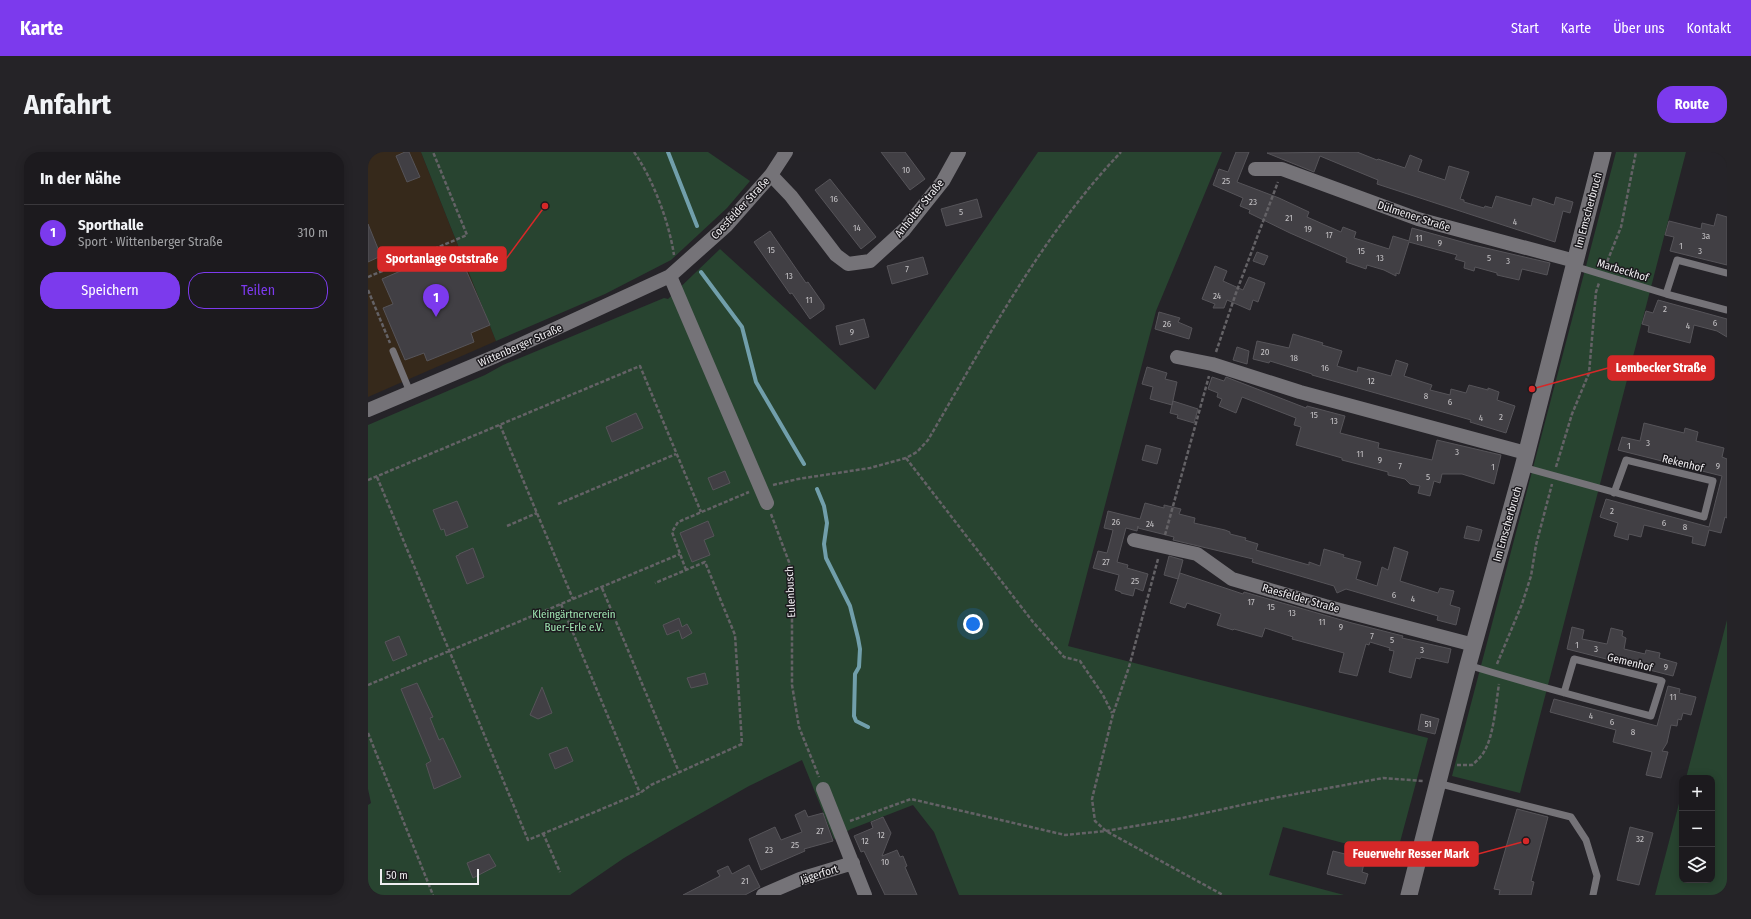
<!DOCTYPE html>
<html lang="de">
<meta charset="utf-8">
<style>
:root{--surface:#1c1a1e;--page:#252327;--text:#f1f3f6;--muted:#a0a1a4;--line:#3a383c;--accent:#7c3aed}
body{margin:0;font-family:"Fira Sans Condensed",sans-serif;background:var(--page);color:var(--text)}
.controls{position:absolute;right:12px;bottom:12px;display:grid;overflow:hidden;border-radius:8px;box-shadow:0 2px 10px #0003}
.controls button{width:36px;height:36px;display:grid;place-items:center;padding:0;border:0;border-bottom:1px solid var(--line);background:var(--surface);color:var(--text);font:20px sans-serif}
.scale{position:absolute;left:12px;bottom:10px;width:99px;box-sizing:border-box;padding-left:4px;border:2px solid #efedf0;border-top:0;font-size:11px;line-height:14px;white-space:nowrap;color:#efedf0;-webkit-text-stroke:3px #1c1a1e;paint-order:stroke}
.you{position:absolute;left:605px;top:472px;width:14px;height:14px;margin:-10px;border:3px solid #fff;border-radius:50%;background:#1a73e8;box-shadow:0 0 0 6px #1a73e833}
.badge{display:grid;place-items:center;width:26px;height:26px;border-radius:50%;background:var(--accent);color:#fff;font-size:13px;font-weight:700}
.pin{position:absolute;translate:-50% -33px;filter:drop-shadow(0 1px 2px #0008)}
.pin::after{content:'';position:absolute;top:21px;width:14px;height:12px;background:inherit;clip-path:polygon(0 0,100% 0,50% 100%)}
.list{margin:0;padding:0;list-style:none}
h2{display:flex;justify-content:space-between;align-items:center;height:52px;margin:0;padding:0 16px;font-size:17px}
h2 small{font-size:13px;font-weight:400;color:var(--muted)}
.list li{display:grid;grid-template-columns:26px 1fr auto;gap:12px;align-items:center;box-sizing:border-box;height:56px;padding:0 16px;border-top:1px solid var(--line)}
.list b{display:block;font-size:15px;white-space:nowrap}
.list p{margin:0;font-size:13px;white-space:nowrap;color:var(--muted)}
.list em{font-size:13px;font-style:normal;color:var(--muted)}
.actions{display:flex;gap:8px;padding:12px 16px}
.actions a{flex:1;padding:9px 0;border:1px solid var(--accent);border-radius:16px;text-align:center;font-size:14px;color:var(--accent)}
.actions .main{background:var(--accent);color:#fff}
.icon{flex:none;width:22px;height:22px;fill:none;stroke:currentColor;stroke-width:2;stroke-linecap:round;stroke-linejoin:round}
.map{position:relative;flex:none;width:1359px;height:743px;overflow:hidden;border-radius:16px}
header{display:flex;align-items:center;gap:24px;box-sizing:border-box;height:56px;padding:0 20px;background:var(--accent);color:#fff}
header strong{font-size:19px}
nav{display:flex;gap:22px;margin-inline-start:auto;font-size:14px}
.intro{display:flex;align-items:center;justify-content:space-between;box-sizing:border-box;height:96px;padding:0 24px}
h1{margin:0;font-size:28px}
.button{padding:10px 18px;border-radius:16px;background:var(--accent);color:#fff;font-size:14px;font-weight:700}
main{display:flex;gap:24px;padding:0 24px}
aside{flex:1;background:var(--surface);border-radius:16px;box-shadow:0 2px 10px #0003}
.map>svg:first-child{display:block}
.education{fill:#36291b}
.green{fill:#284430}
.lines{fill:none;stroke-linecap:round;stroke-linejoin:round}
.stream{stroke:#719fab;stroke-width:4}
.building{fill:#413f44;stroke:#565459}
.path{stroke:#646266;stroke-width:2.5;stroke-dasharray:4 2;stroke-linecap:butt}
.service{stroke:#757378;stroke-width:7}
.minor{stroke:#757378;stroke-width:14}
.tertiary{stroke:#757378;stroke-width:17}
.labels{text-anchor:middle;stroke-width:3;stroke-linejoin:round;paint-order:stroke}
.number-label{font-size:9px;fill:#c4c2c5}
.street-label{font-size:11px;fill:#efedf0;stroke:#1c1a1e}
.park-label{font-size:11px;fill:#a0e7b3;stroke:#1c1a1e}
.leader{fill:none;stroke:#d62828;stroke-width:1.5}
.callout-dot{fill:#d62828;stroke:#1c1a1e;stroke-width:1.5}
.callout{fill:#d62828;stroke:#d62828;stroke-width:1.5}
.callout-label{font-size:12px;text-anchor:middle;font-weight:bold;fill:#fff}
</style>
<header>
<strong>Karte</strong>
<nav><a>Start</a><a>Karte</a><a>Über uns</a><a>Kontakt</a></nav>
</header>
<div class="intro"><h1>Anfahrt</h1><a class="button">Route</a></div>
<main>
<aside>
<h2>In der Nähe<small></small></h2>
<ul class="list">
<li><span class="badge">1</span><div><b>Sporthalle</b><p>Sport · Wittenberger Straße</p></div><em>310 m</em></li>
</ul>
<div class="actions"><a class="main">Speichern</a><a>Teilen</a></div>
</aside>
<div class="map">
<svg width="1359" height="743" viewBox="0 0 1359 743">
<rect width="100%" height="100%" fill="#252328"/>
<!-- education -->
<path class="education" d="M0,0H53L128,189L0,245Z"/>
<!-- green -->
<path class="green" d="M53,0H340L382,29L359,56L303,108L237,142L128,189Z
M670,0H854L788,159L700,494L1060,586L1028,705L915,675L901,723L976,743H591L566,680L545,653L483,677L466,687L434,608L381,634L305,677L256,706L202,743H7L0,732V653L3,651L0,637V273L117,223L135,213L296,146L300,147L352,97L507,238Z
M1248,0H1318L1152,641L1084,624Z
M1359,468V743H1287L1314,640V728H1344V626H1318Z"/>
<g class="lines">
<!-- stream -->
<path class="stream" d="M300,0L329,74
M333,120L374,175L388,230L436,312
M449,337L456,354L459,371L456,392L458,406L482,454L490,486L492,497L491,515L487,522L486,564L488,569L500,575"/>
</g>
<!-- building -->
<path class="building" d="M37,0H41L52,25L39,30L28,4Z
M513,0H537L557,27L542,38Z
M868,0H881L869,30L911,46L941,60L939,65L973,80L975,75L988,80L986,86L1021,97L1025,84L1041,89L1044,76L1105,93L1182,111L1179,123L1154,117L1151,128L1129,123V121L1107,115L1106,119L1096,116L1097,110L1087,107L1089,103L1041,90L1031,122L1028,121V124L1016,118L999,113L998,117L978,110L979,106L922,81L881,61L882,58L872,54L875,46L845,33L851,17L860,20Z
M989,0L1009,8L1010,7L1037,16L1042,3L1054,8L1050,19L1077,28L1081,14L1101,20L1092,47L1096,48V50L1116,56L1117,54L1124,56L1128,44L1163,54L1165,46L1186,53L1188,45L1205,50L1202,61L1195,59L1187,90L1009,32L1010,28L952,4L946,20L899,1Z
M462,27L508,85L493,97L447,38Z
M609,47L614,65L578,74L573,57Z
M1349,62L1359,65V113L1302,99L1306,85L1297,83L1301,69L1333,77L1334,71L1346,74Z
M0,72L13,104L0,110Z
M402,79L438,131L440,130L456,153V157L442,167L424,141L422,142L386,90Z
M88,95L122,173L103,181L106,190L59,209L56,201L37,208L15,156L25,152L14,127Z
M889,100L900,104L896,113L885,109Z
M555,105L560,122L524,132L519,114Z
M847,114L859,119L855,129L875,138L881,125L897,131L890,150L885,148L882,158L859,148L856,156H845L847,152L834,147Z
M1290,148L1359,167V185L1349,179L1326,173L1322,191L1280,180L1281,174L1274,172L1278,159L1285,161Z
M791,160L812,166L810,170L824,176L821,187L787,177Z
M496,167L501,185L472,193L468,174Z
M925,182L955,191L954,193L974,199L969,214L989,220L990,215L1023,224L1028,208L1040,212L1036,224L1064,233L1062,238L1082,243L1083,237L1098,241L1101,233L1120,238V236L1131,240L1129,248L1147,254L1138,281L1102,270L1103,268L944,223V222L902,209L901,211L885,207L889,189L921,196Z
M869,195L881,199L879,212L865,208Z
M779,215L799,221L797,227L809,230L804,253L782,247L785,235L774,232Z
M844,225L856,229L858,225L938,256L939,254L977,264L972,281L1011,291L1010,296L1064,308L1069,288L1133,303L1126,332L1094,322H1074L1072,331L1066,329L1062,344L1050,341L1052,334L1042,332L1037,327L1020,323V320L974,308V306L928,293L933,275L926,273L928,266L874,245L868,261L851,254L854,247L849,245L850,241L840,237Z
M805,249L830,257L826,271L809,266L810,263L802,261Z
M268,261L275,276L244,290L238,275Z
M1276,271L1316,281L1317,276L1330,280L1328,289L1356,296L1354,305L1359,307V366L1357,365L1353,381L1341,378L1337,394L1324,391L1325,385L1276,373L1273,385L1261,382L1260,388L1246,384L1250,371L1232,365L1238,347L1341,375L1354,324L1250,298L1254,285L1272,289Z
M778,293L793,297L789,312L774,308Z
M357,319L362,331L345,338L340,326Z
M89,349L100,375L78,384L76,377L73,378L65,358Z
M777,351L796,356V353L813,357L811,362L827,366L826,371L857,378L862,380V382L878,386L877,388L890,392L888,398L941,413V410L952,414L956,397L976,403L975,405L993,410L988,427L1009,434L1014,415L1020,418L1026,395L1040,400L1032,429L1070,441L1072,436L1086,439L1082,453L1092,456L1088,473L1069,468L1070,464L978,437L969,441L966,434L884,410L885,407L805,388L806,385L770,376V374L769,379L758,376L749,410L760,413L759,416L780,422L775,439L767,436L765,444L753,441V440L747,438L751,423L725,416L730,399L739,401L742,390L745,378L736,376L740,359L772,367Z
M340,369L346,384L336,388L342,403L324,410L312,381Z
M1099,374L1114,378L1111,389L1096,386Z
M105,396L116,425L99,432L88,404L91,403V402Z
M801,404L815,408L810,427L796,423Z
M812,421L875,442L876,440L984,471L1035,484L1034,486L1083,497L1080,511L1053,505L1052,507L1048,506L1043,526L1031,523L1021,520L1026,499L1021,498L1022,496L1002,490L1001,493L998,492L989,524L971,520L976,501L924,487L925,485L897,476L894,485L866,477L865,478L849,473L853,462L819,451L817,456L802,451Z
M311,466L314,475L319,472L324,481L314,487L311,478L299,483L295,473Z
M1204,475L1216,478L1214,487L1239,492L1243,476L1255,479L1254,484L1258,486L1256,497L1277,502L1278,498L1292,501L1291,506L1309,511L1305,524L1199,497Z
M31,484L39,503L25,509L17,490Z
M337,521L340,532L323,536L319,526Z
M49,531L65,565L62,566L71,588L75,586L93,625L66,637L58,612L63,609L33,537Z
M1300,534L1312,537L1311,541L1328,545L1323,563L1315,561L1313,568L1310,567L1309,574L1303,573L1299,591L1294,599L1300,600L1293,626L1278,623L1284,600L1245,590L1248,578L1182,560L1186,547L1289,574Z
M174,535L184,561L170,567L162,563Z
M1053,562L1071,567L1067,582L1050,578Z
M199,595L205,609L187,617L181,602Z
M1149,657L1180,665L1163,729L1166,730L1163,743H1131L1132,738L1126,737Z
M437,658L440,665L455,661L465,689L436,697L437,699L393,718L381,687L407,675L413,688L434,680L427,663Z
M515,665L523,681L514,704L529,698L532,705L535,704L539,714L537,715L549,743H517L496,699L493,700L486,684L505,676L503,670Z
M1262,675L1285,681L1271,733L1249,728Z
M965,699L997,707L994,720L1000,722L997,732L959,722Z
M121,702L128,714L105,726L99,711Z
M381,713L392,735L377,743H315L352,724L349,719L360,714L364,722Z"/>
<g class="lines">
<!-- path -->
<path class="path" d="M266,0C285,27 301,70 306,103
M1237,115L1253,75L1268,0
M0,125L99,83L65,0
M0,138L22,191
M848,200L868,141L910,30
M132,273L205,447
M538,306L665,470L696,505L712,509L735,543L744,561
M1188,315L1204,262L1221,221L1228,140L1231,131
M9,325L160,688L272,641L283,633L374,592L367,483L337,410L287,431
M0,328L272,214L333,360
M405,333L430,327L502,316L538,306L549,300L560,288C618,189 673,84 753,0
M190,352L308,302
M403,362L421,410L424,445V533L431,575L451,625
M139,374L169,361
M797,383L841,224
M790,407L761,515L745,562L724,647L727,669L738,679L855,743
M318,418L304,380L310,370L381,340
M234,436L311,620
M193,452L272,641
M1129,512L1154,452L1163,424L1168,393L1184,332
M0,533L312,402
M0,581L65,743
M1089,613H1104C1110,608 1115,603 1118,596C1126,580 1128,551 1131,532
M482,669L543,647L697,683L738,679L814,666L906,646L1015,626L1055,629
M175,681L192,720"/>
<!-- service -->
<path class="service" d="M1206,114L1298,142L1359,158
M1298,142L1309,108L1359,121
M25,199L42,240
M1155,315L1336,365L1345,329L1258,308L1246,341
M1100,513C1161,532 1222,548 1283,564L1294,529L1206,507L1196,541
M1069,631L1203,665L1218,688L1229,724L1225,743"/>
<!-- minor -->
<path class="minor" d="M887,17H914L1050,67L1207,109
M403,23L423,44L468,103L480,112L502,109L536,78L575,29L591,0
M302,124L399,351
M809,205L844,212L932,240L1158,301
M0,258L128,204L302,124L358,74L403,23L418,0
M766,388L829,402L864,427L957,454L1106,493
M455,637L497,743
M395,743L432,727L485,711"/>
<!-- tertiary -->
<path class="tertiary" d="M1041,743L1100,513L1155,315L1235,0"/>
</g>
<g class="labels">
<!-- number labels -->
<g class="number-label">
<text x="538" y="21">10</text>
<text x="858" y="32">25</text>
<text x="466" y="50">16</text>
<text x="885" y="53">23</text>
<text x="593" y="63">5</text>
<text x="921" y="69">21</text>
<text x="1147" y="73">4</text>
<text x="489" y="79">14</text>
<text x="940" y="80">19</text>
<text x="961" y="86">17</text>
<text x="1338" y="87">3a</text>
<text x="1051" y="89">11</text>
<text x="1072" y="94">9</text>
<text x="1313" y="97">1</text>
<text x="403" y="101">15</text>
<text x="993" y="102">15</text>
<text x="1332" y="102">3</text>
<text x="1012" y="109">13</text>
<text x="1121" y="109">5</text>
<text x="1140" y="112">3</text>
<text x="539" y="120">7</text>
<text x="421" y="127">13</text>
<text x="849" y="147">24</text>
<text x="441" y="151">11</text>
<text x="1297" y="160">2</text>
<text x="1347" y="174">6</text>
<text x="799" y="175">26</text>
<text x="1320" y="177">4</text>
<text x="484" y="183">9</text>
<text x="897" y="203">20</text>
<text x="926" y="209">18</text>
<text x="957" y="219">16</text>
<text x="1003" y="232">12</text>
<text x="1058" y="247">8</text>
<text x="1082" y="253">6</text>
<text x="946" y="266">15</text>
<text x="1133" y="268">2</text>
<text x="1113" y="269">4</text>
<text x="966" y="272">13</text>
<text x="1280" y="294">3</text>
<text x="1261" y="297">1</text>
<text x="1089" y="303">3</text>
<text x="992" y="305">11</text>
<text x="1012" y="311">9</text>
<text x="1032" y="317">7</text>
<text x="1350" y="317">9</text>
<text x="1125" y="318">1</text>
<text x="1060" y="328">5</text>
<text x="1244" y="362">2</text>
<text x="748" y="373">26</text>
<text x="1296" y="374">6</text>
<text x="782" y="375">24</text>
<text x="1317" y="378">8</text>
<text x="738" y="413">27</text>
<text x="767" y="432">25</text>
<text x="1026" y="446">6</text>
<text x="1045" y="450">4</text>
<text x="883" y="453">17</text>
<text x="903" y="458">15</text>
<text x="924" y="464">13</text>
<text x="954" y="473">11</text>
<text x="973" y="478">9</text>
<text x="1004" y="487">7</text>
<text x="1024" y="491">5</text>
<text x="1209" y="496">1</text>
<text x="1228" y="500">3</text>
<text x="1054" y="501">3</text>
<text x="1298" y="518">9</text>
<text x="1305" y="548">11</text>
<text x="1223" y="567">4</text>
<text x="1244" y="573">6</text>
<text x="1060" y="575">51</text>
<text x="1265" y="583">8</text>
<text x="452" y="682">27</text>
<text x="513" y="686">12</text>
<text x="1272" y="690">32</text>
<text x="497" y="692">12</text>
<text x="427" y="696">25</text>
<text x="401" y="701">23</text>
<text x="517" y="713">10</text>
<text x="377" y="732">21</text>
</g>
<!-- street labels -->
<g class="street-label">
<text transform="translate(372 56) rotate(-47)" y="4">Coesfelder Straße</text>
<text transform="translate(551 56) rotate(-51)" y="4">Anholter Straße</text>
<text transform="translate(1220 58) rotate(-75)" y="4">Im Emscherbruch</text>
<text transform="translate(1046 64) rotate(18)" y="4">Dülmener Straße</text>
<text transform="translate(1255 118) rotate(17)" y="4">Marbeckhof</text>
<text transform="translate(152 193) rotate(-24)" y="4">Wittenberger Straße</text>
<text transform="translate(1315 311) rotate(14)" y="4">Rekenhof</text>
<text transform="translate(1139 372) rotate(-74)" y="4">Im Emscherbruch</text>
<text transform="translate(422 440) rotate(-93)" y="4">Eulenbusch</text>
<text transform="translate(933 446) rotate(16)" y="4">Raesfelder Straße</text>
<text transform="translate(1262 510) rotate(14)" y="4">Gemenhof</text>
<text transform="translate(451 722) rotate(-18)" y="4">Jägerfort</text>
</g>
<!-- park labels -->
<g class="park-label">
<text x="206" y="466">Kleingärtnerverein<tspan x="206" dy="13">Buer-Erle e.V.</tspan></text>
</g>
</g>
<!-- callouts -->
<path class="leader" d="M177 54L138 107M1164 237L1240 216M1158 689L1110 702"/>
<g class="callout-dot">
<circle cx="177" cy="54" r="4"/>
<circle cx="1164" cy="237" r="4"/>
<circle cx="1158" cy="689" r="4"/>
</g>
<g class="callout">
<rect x="10" y="95" width="128" height="24" rx="4"/>
<rect x="1240" y="204" width="106" height="24" rx="4"/>
<rect x="977" y="690" width="133" height="24" rx="4"/>
</g>
<g class="callout-label">
<text x="74" y="111">Sportanlage Oststraße</text>
<text x="1293" y="220">Lembecker Straße</text>
<text x="1043" y="706">Feuerwehr Resser Mark</text>
</g>
</svg>
<div class="controls">
<button>+</button>
<button>−</button>
<button><svg class="icon" aria-label="layers" viewBox="0 0 24 24"><path d="M12 4l9 5-9 5-9-5zM3 14l9 5 9-5"/></svg></button>
</div>
<div class="scale">50 m</div>
<div class="you"></div>
<div class="pin badge" style="left:68px;top:165px">1</div>
</div>
</main>
